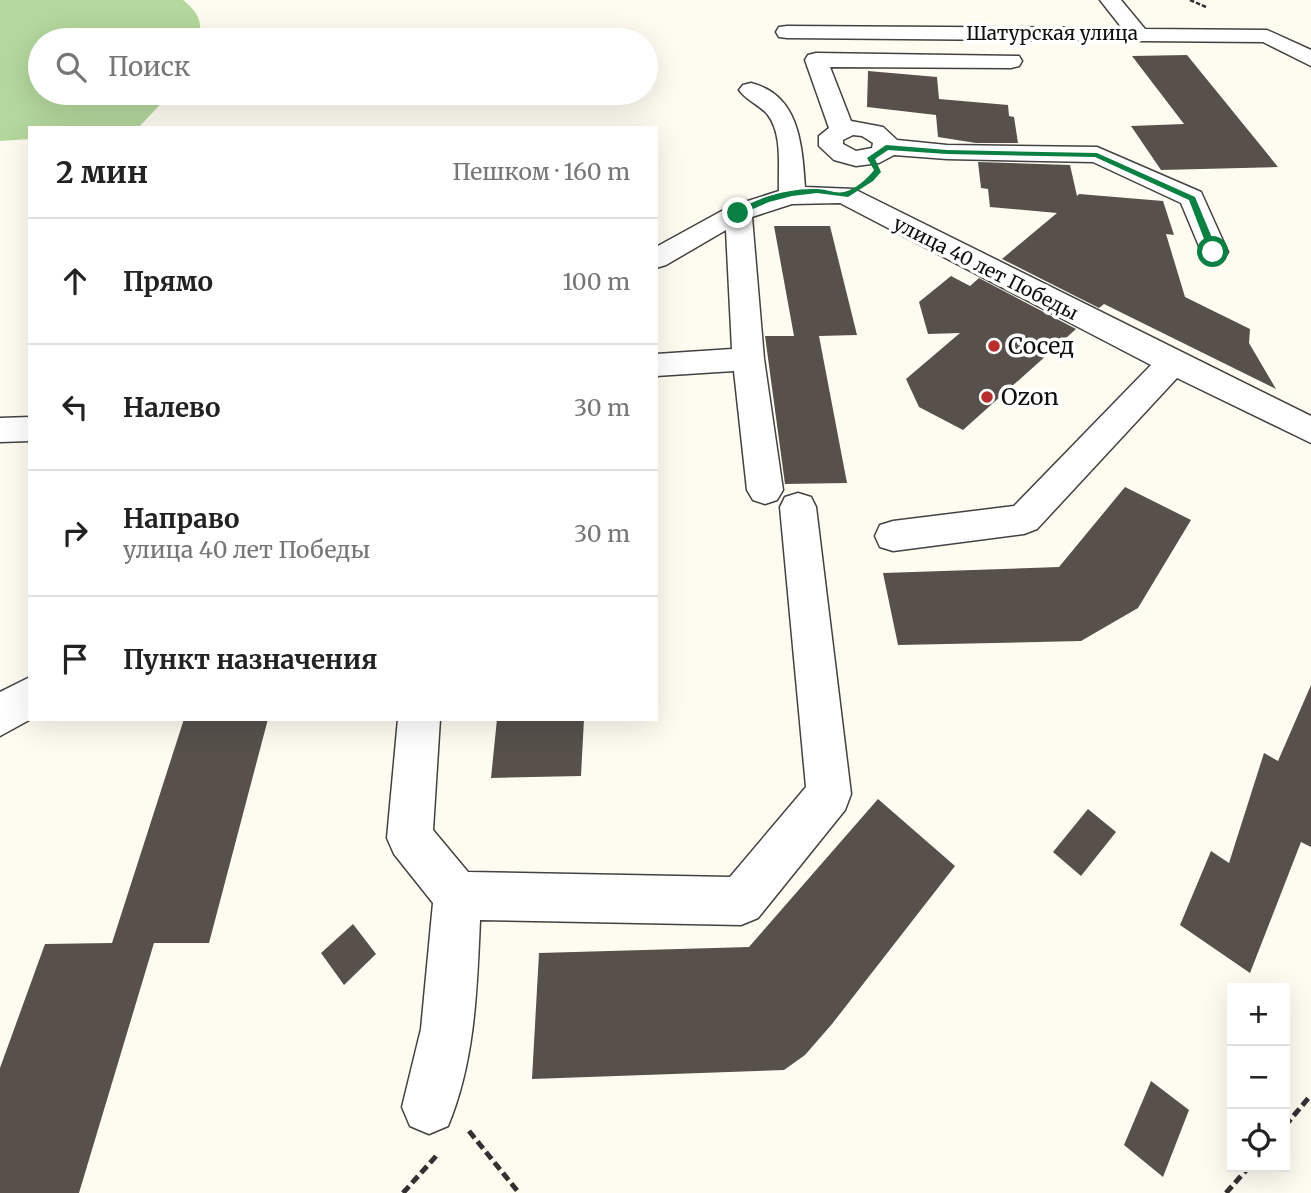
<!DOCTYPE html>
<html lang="ru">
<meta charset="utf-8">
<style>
:root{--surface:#fff;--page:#f6f6f6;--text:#222;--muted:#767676;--line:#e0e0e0}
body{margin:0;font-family:Merriweather,serif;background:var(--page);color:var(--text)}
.controls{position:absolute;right:21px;bottom:21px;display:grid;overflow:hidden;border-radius:0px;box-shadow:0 7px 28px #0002}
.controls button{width:63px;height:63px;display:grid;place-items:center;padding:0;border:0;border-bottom:2px solid var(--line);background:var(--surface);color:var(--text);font:35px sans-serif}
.stop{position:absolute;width:21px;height:21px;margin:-16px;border:5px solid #0b8043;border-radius:50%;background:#fff}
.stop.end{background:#0b8043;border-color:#fff;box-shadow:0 2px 7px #0008}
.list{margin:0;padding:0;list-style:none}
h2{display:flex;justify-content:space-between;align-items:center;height:91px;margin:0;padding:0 28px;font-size:30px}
h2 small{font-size:23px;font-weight:400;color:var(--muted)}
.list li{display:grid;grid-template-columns:46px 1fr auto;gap:21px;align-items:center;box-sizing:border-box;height:126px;padding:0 28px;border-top:2px solid var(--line)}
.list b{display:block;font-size:26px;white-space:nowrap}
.list p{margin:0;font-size:23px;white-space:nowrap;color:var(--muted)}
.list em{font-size:23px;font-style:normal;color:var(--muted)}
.icon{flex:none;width:38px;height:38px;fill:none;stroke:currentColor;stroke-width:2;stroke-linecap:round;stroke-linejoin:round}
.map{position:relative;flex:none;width:1311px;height:1193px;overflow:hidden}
.search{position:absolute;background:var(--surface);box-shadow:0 7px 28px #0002;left:28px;top:28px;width:630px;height:77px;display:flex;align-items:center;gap:18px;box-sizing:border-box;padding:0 24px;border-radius:38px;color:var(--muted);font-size:26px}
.panel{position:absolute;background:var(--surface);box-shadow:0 7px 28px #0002;left:28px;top:126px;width:630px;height:595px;border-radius:0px}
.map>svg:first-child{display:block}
.forest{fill:#b3d79c}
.building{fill:#57504b}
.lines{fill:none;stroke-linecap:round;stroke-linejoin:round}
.minor-casing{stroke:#424242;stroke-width:3}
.path-far1{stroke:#313131;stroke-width:2.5;stroke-dasharray:4.5 2;stroke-linecap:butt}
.path{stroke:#313131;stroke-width:5;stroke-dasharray:9 4.5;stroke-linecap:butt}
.minor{fill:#fff;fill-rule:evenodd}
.route{fill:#0b8043}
.poi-dot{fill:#b82f2d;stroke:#fff;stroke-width:2.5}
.labels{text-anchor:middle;stroke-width:7;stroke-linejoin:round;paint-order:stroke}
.far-street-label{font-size:19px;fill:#0f0f0f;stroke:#fff}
.poi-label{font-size:23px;fill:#0f0f0f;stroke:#fff;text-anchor:start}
</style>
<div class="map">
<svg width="1311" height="1193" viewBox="0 0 1311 1193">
<rect width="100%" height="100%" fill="#fefcf1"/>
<!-- forest -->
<path class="forest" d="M0,0H183C198,12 203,21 199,40H40V93H171L138,128H30V139L0,141Z"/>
<!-- building -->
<path class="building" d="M1187,55L1278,167L1161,170L1131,126L1184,124L1132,56Z
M868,71L937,77L939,99L1008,105L1009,116L1014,117L1018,143H976L938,137L936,115L867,107Z
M978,162L1070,165L1077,196L1079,194L1163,201L1174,235L1166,234L1185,297L1250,329L1249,343L1276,389L1104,304L1099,308L1002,259L1057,213L990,207L988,189L981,188Z
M774,226H830L857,335L819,336L847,483L785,484L765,336H794Z
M951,276L970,286L979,278L1076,329L963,430L919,407L906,379L960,333L928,334L919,302Z
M1125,487L1191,520L1138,608L1081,641L898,645L883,573L1059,567Z
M1311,685V847L1301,842L1250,973L1180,925L1211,851L1229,863L1264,753L1278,761Z
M184,719H268L209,943H154L79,1193H0V1068L45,944L112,943Z
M497,719H584L581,776L491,778Z
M878,799L955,866L832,1024L805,1055L784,1070L532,1079L539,953L749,947Z
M1088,809L1116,832L1081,876L1053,852Z
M353,924L376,954L344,985L321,953Z
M1151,1081L1189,1110L1163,1177L1124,1145Z"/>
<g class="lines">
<!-- minor casing -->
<g class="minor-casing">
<path id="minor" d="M1100,0H1121L1145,29L1267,30L1311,50V66L1263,42L787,38L779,37L776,32L779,27L787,26L1122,28Z
M816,53L1019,56L1022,61L1019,66L1011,68L830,67L851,121L883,127L897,140L947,145L1097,147L1201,192L1228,252L1224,258L1214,261L1204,258L1181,203L1093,162L947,159L894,155L879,163L856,166L834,160L819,146V136L829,128L805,60L808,55ZM853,135L862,136L873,143L872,148L856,151L843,144V140Z
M751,83C800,95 802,146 805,187L854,189L1311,416V443L1177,378L1037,529L1024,534L893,551L880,547L875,536L880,525L893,521L1014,506L1151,365L840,203L792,204L752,217L764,359L783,490L777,500L765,504L753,500L747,490L734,371L656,376V354L732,349L726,230L666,265L656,268V247L729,207L779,191C778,168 783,135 768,115C760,105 747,101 739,90L743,85Z
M30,417V441L0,442V418Z
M798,493L811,497L816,507L851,794L845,810L758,918L741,925L480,920C477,990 475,1061 448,1126L429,1134L410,1126L402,1107L421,1029L433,903L394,854L387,838L398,719H440L433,830L468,872L730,877L806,787L780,507L785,497Z
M30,677L31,719L0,736V692Z"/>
</g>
<!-- path-far1 -->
<path class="path-far1" d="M1190,0L1206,7"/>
<!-- path -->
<path class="path" d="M1285,1126L1311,1095
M469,1131L519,1193
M403,1193L438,1154
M1226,1193L1249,1167"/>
<!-- minor -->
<use href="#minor" class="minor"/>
</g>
<!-- route -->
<path class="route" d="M886,145L947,150L1097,153L1195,197L1218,252L1213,255L1209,252L1189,200L1095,157L947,154L888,150L875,159L881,172L873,181L848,197L817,193L792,196L769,202L741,214L734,213C756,197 790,188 817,189C825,189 836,194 844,192C855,190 868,178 874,170L867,158Z"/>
<!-- markers -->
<g class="poi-dot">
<circle cx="994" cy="346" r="7"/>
<circle cx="987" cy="397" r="7"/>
</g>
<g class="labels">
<!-- far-street labels -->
<g class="far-street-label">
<text x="1052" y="40">Шатурская улица</text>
<text transform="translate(986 268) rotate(27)" y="7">улица 40 лет Победы</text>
</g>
<!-- poi labels -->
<g class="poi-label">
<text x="1008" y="354">Сосед</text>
<text x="1001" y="405">Ozon</text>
</g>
</g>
</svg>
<div class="controls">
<button>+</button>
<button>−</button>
<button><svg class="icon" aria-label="locate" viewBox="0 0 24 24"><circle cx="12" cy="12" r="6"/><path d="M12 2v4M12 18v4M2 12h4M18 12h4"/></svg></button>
</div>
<div class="stop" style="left:1213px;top:252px"></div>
<div class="stop end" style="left:738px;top:213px"></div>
<div class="search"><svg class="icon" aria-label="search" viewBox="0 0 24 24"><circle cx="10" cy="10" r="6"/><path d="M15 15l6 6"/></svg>Поиск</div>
<section class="panel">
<h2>2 мин<small>Пешком · 160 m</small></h2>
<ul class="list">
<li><svg class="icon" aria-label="ahead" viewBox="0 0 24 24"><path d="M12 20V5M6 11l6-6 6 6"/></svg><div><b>Прямо</b></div><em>100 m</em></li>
<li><svg class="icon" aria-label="left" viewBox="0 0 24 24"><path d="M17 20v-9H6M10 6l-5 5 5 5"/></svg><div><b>Налево</b></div><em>30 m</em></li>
<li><svg class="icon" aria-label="right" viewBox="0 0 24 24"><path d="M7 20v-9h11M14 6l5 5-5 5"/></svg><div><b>Направо</b><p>улица 40 лет Победы</p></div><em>30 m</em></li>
<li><svg class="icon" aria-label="arrive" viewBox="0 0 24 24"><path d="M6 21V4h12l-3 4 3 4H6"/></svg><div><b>Пункт назначения</b></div></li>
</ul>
</section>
</div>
